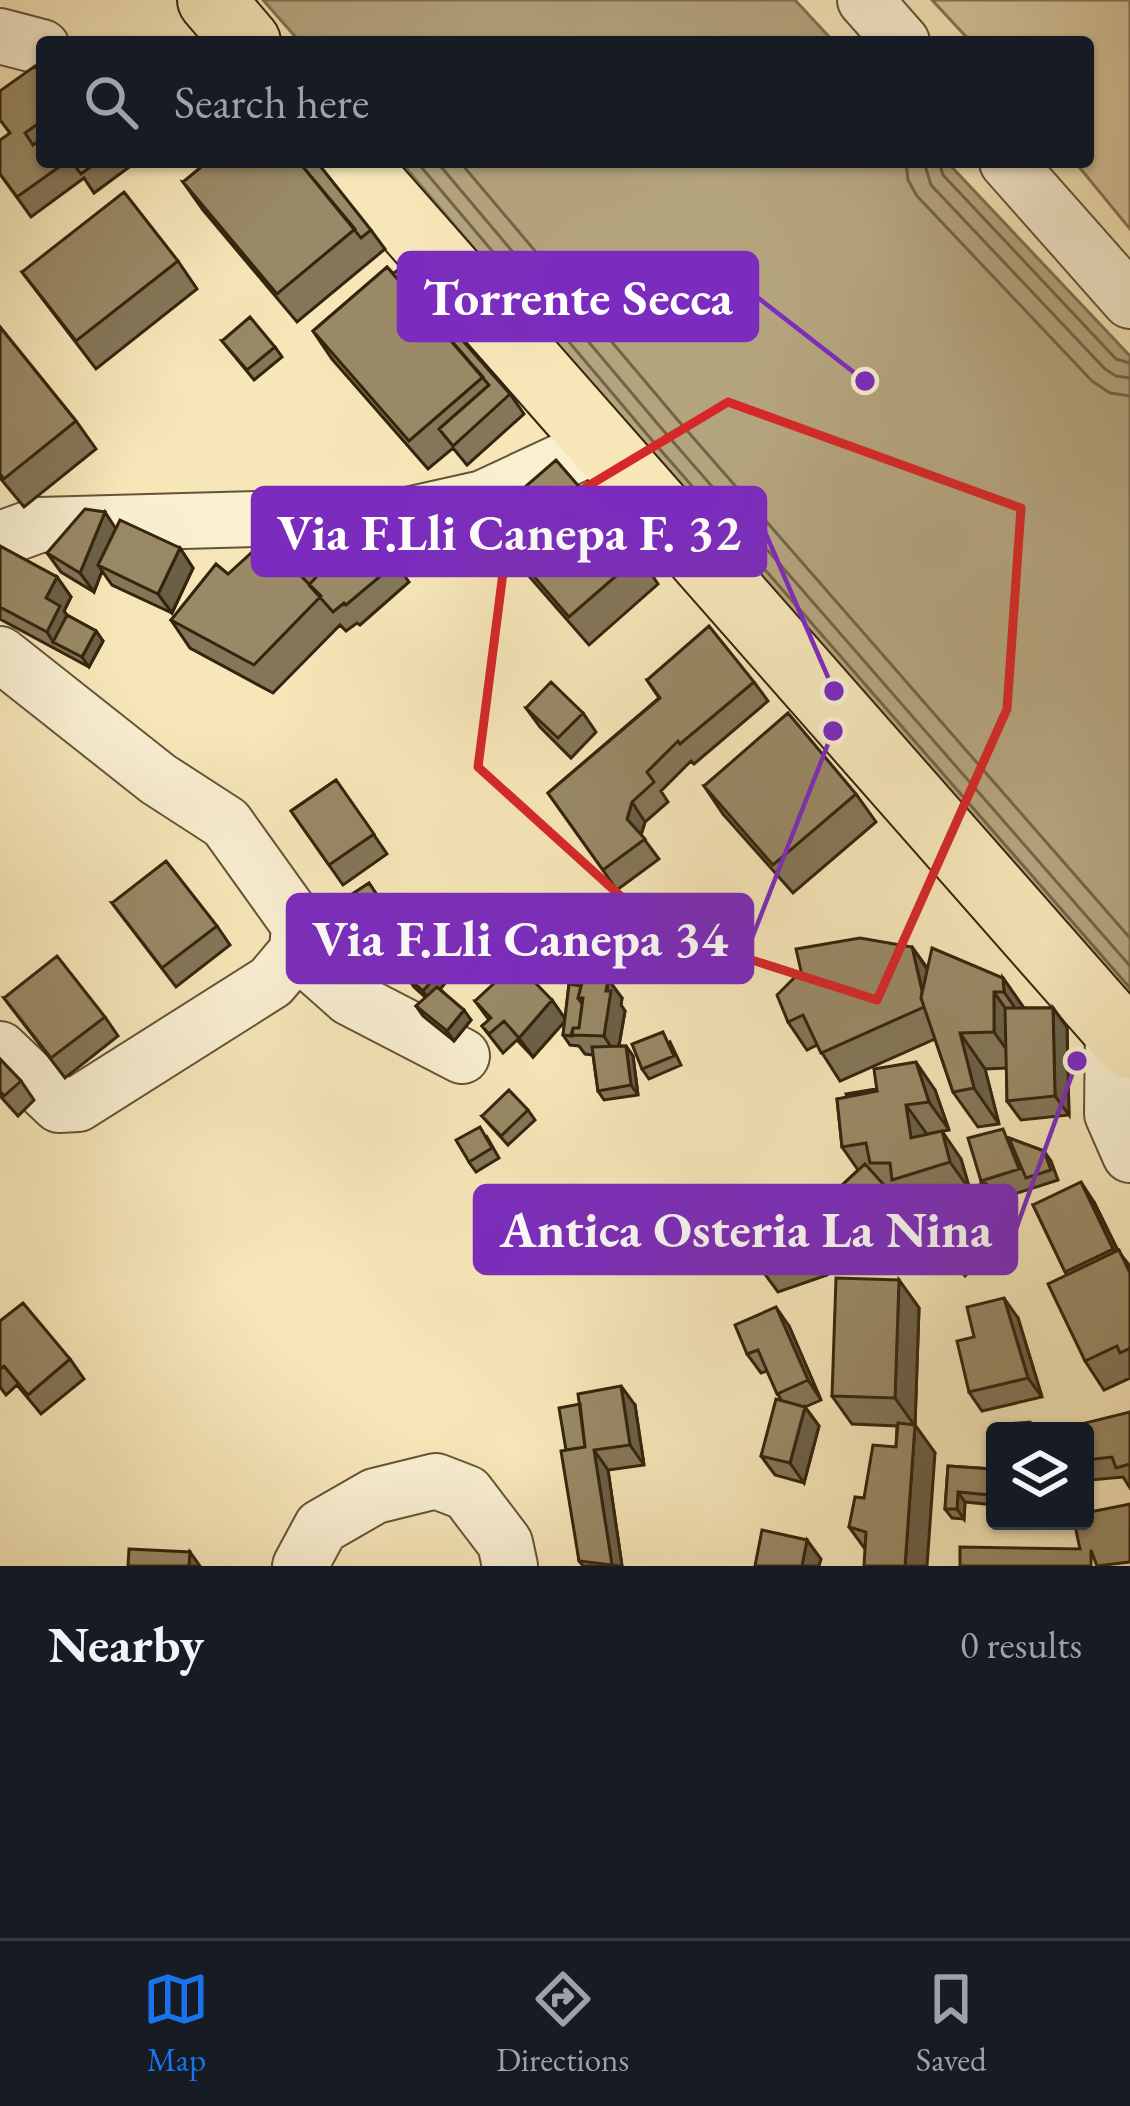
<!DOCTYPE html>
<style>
:root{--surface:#171b24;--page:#242831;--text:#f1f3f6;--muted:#9ea1a6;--line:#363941;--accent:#1a73e8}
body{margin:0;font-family:"EB Garamond",serif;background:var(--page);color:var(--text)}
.controls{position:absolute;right:36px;bottom:36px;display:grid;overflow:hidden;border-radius:12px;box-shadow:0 3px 9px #0004}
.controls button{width:108px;height:108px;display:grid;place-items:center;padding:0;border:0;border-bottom:3px solid var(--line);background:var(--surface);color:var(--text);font:60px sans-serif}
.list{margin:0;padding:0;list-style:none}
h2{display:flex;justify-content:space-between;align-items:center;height:156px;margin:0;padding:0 48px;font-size:51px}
h2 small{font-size:39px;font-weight:400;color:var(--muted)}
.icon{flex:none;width:66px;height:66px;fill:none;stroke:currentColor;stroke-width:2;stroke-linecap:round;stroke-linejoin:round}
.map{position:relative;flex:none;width:1130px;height:1566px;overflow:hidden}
.search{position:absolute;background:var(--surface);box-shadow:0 3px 9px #0004;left:36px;right:36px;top:36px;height:132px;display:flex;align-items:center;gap:30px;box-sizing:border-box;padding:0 42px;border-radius:12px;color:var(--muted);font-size:45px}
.sheet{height:372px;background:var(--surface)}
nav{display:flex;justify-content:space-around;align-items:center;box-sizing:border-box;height:168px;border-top:3px solid var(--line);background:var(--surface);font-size:33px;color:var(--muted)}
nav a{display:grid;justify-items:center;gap:6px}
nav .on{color:var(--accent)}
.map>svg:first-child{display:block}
.green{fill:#d5c59b;stroke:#857454;stroke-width:3}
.water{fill:#b4a47e;stroke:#817151;stroke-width:3}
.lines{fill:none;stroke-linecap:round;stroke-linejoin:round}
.shore{stroke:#746446;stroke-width:3}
.minor-casing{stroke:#655438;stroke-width:58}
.major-casing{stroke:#35240d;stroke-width:70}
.minor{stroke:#f9efd1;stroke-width:54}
.major{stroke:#f6e6b8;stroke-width:66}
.wall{fill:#847658;stroke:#35240d;stroke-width:3}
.shaded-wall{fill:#6b6047;stroke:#35240d;stroke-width:3}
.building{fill:#998966;stroke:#35240d;stroke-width:3}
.marked{fill:none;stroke:#d62828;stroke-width:9;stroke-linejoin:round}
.leader{fill:none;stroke:#7b2cbf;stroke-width:4.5}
.callout-dot{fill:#7b2cbf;stroke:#f9efd1;stroke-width:4.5}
.callout{fill:#7b2cbf;stroke:#7b2cbf;stroke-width:4.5}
.callout-label{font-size:51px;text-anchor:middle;font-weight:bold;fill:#fff}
</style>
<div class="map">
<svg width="1130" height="1566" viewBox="0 0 1130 1566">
<rect width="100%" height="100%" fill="#f6e6b8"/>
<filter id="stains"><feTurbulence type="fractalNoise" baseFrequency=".00167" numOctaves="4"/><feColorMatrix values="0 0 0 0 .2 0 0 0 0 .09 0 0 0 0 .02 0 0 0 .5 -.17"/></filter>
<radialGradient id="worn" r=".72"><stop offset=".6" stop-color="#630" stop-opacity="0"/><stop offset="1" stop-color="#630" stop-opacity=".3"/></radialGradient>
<!-- green -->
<path class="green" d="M932,0H1130V229L1075,162H1088V42H971Z"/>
<!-- water -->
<path class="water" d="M263,0H795L834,42H300Z
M401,162H947L1130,356V1007L642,447Z"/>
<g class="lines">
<!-- shore -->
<path class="shore" d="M417,162L651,439L1130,988
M437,162L662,429L1130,966
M460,162L676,418L1130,938
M906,162L908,180L917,196L1092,381L1110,393L1130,396
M924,162L931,185L1105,369L1116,376L1130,378
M939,162L943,175L1116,359L1130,363"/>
<!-- minor casing -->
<g class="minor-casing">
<path id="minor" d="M865,0L902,42
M0,36L42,47
M1007,162L1130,301
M0,539L39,525L407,515L483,498L599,444
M0,654L158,779L226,823L299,925L297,951L271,982L78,1104L59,1105L0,1049
M297,951L350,998L462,1056
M1113,1024L1112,1114L1130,1155
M300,1566L321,1527L375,1496L436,1481L467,1493L505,1543L510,1566"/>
</g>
<!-- major casing -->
<g class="major-casing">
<path id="major" d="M211,0L247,42
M353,162L1130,1045"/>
</g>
<!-- minor -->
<use href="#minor" class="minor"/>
<!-- major -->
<use href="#major" class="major"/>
</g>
<!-- wall -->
<path class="wall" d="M42,75V162H136L94,193L84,178L31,217L0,174L9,133Z
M183,182L371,230L385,249L297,322L203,210Z
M178,261L197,289L96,369L22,272Z
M387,267L510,394L524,414L467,465L453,448L428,469L332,359L313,331Z
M0,327L76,421L96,449L24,507L0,478Z
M222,341L275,347L282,357L254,380Z
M344,510L350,518L382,538L396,558L393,560L409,582L360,625L357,623L346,631L340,625L273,693L190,648L171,620L228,574Z
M486,521L639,556L658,584L589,645L506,550Z
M116,528L180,548L193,568L172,613L112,585L102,571L94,592L61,572L47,553Z
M0,546L57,577L71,597L64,611L67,615L96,631L103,641L89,667L0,619Z
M647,680L754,682L768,701L694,764L691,761L661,791L668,802L645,822L641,835L659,859L617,890L548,793L659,698Z
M526,708L583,713L596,732L571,758L540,727Z
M336,780L387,854L343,885L291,811Z
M704,786L856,794L876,822L793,893L723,814Z
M369,883L404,935L346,973L310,922Z
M112,903L217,926L230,945L176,987Z
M912,947L928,969L1003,978L1024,1008H1053L1067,1027L1069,1115L1021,1120L1007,1101V1068L985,1069L999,1124L978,1127L953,1092L935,1039L840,1081L817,1045L807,1050L788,1022Z
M440,971L447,981L440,989L471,1020L454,1041L423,1016L416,1006L426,998L414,987L407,977Z
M569,984L622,998L621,1005L625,1011L619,1046H626L633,1056L638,1095L604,1100L598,1091L593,1055L585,1054L579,1046L570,1045L563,1035L565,1021L533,1057L517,1040L503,1053L482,1026L489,1020L475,1001L552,1000L565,1019Z
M4,998L105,1017L118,1036L65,1078Z
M670,1042L681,1065L649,1079L642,1069Z
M0,1059L21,1081L34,1100L18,1116L0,1096Z
M935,1090L949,1130L926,1134L961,1159L970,1190L911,1208L900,1191H890L914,1218L927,1237L901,1261L853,1207L839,1188L858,1170L842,1147L837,1099Z
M528,1110L535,1120L508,1145L482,1116Z
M487,1137L499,1158L476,1172L469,1162Z
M1009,1138L1044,1151L1051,1161L1058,1180L999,1199L1018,1225L965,1276L951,1256L982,1183L981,1181Z
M1094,1202L1118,1251L1130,1266V1378L1104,1390L1085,1361L1067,1275L1033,1205Z
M803,1210L827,1275L778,1292L764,1273Z
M899,1280L919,1308L915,1425L935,1453L865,1549L849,1527L896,1447L897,1426L852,1424L832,1396Z
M1018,1318L1042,1397L982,1411L969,1392L974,1337Z
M0,1321L70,1359L84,1379L41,1414L17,1385L6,1395L0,1387Z
M789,1326L821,1400L805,1407L819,1426L804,1483L775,1475L761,1456L781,1400L767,1371L761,1373L747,1354Z
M635,1405L644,1465L608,1470L622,1566H583L579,1561L566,1450Z
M1130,1412V1488L1123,1477L1091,1480L1085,1472V1431Z
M948,1466L992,1469L995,1473V1505L965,1502L964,1519L952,1518L945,1509Z"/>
<!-- shaded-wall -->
<path class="shaded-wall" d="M105,512L118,532L98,565L102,571L94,592L80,573Z
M180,548L193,568L172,613L158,594Z
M57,577L71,597L64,611L74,625L53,642L47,632L46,598Z
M96,631L103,641L89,667L82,657Z
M632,802L645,822L640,838L627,819Z
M912,947L931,975L926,1006Z
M440,971L447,981L430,1001L423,991Z
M1003,978L1028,1014L1029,1028L1004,992Z
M608,979L622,998L621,1005L625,1011L617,1056L604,1036Z
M994,992L1019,1028V1067L994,1032Z
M552,1000L566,1020L533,1057L519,1038Z
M1053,1008L1067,1027L1069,1115L1055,1096Z
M464,1010L471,1020L454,1041L447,1031Z
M960,1033L985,1069L999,1124L974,1088Z
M626,1046L633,1056L638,1095L631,1085Z
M916,1062L935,1090L949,1130L929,1102Z
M906,1105L926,1133L931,1166L911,1138Z
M942,1131L961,1159L970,1190L950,1162Z
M1081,1182L1094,1202L1127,1269L1113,1249Z
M790,1191L803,1210L827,1275L813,1256Z
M899,1280L919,1308L915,1426L895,1398Z
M1004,1298L1018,1318L1042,1397L1028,1378Z
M776,1307L789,1326L821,1400L808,1380Z
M621,1386L635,1405L644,1465L630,1445Z
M805,1407L819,1426L804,1483L790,1463Z
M915,1425L935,1453L927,1566H905Z
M594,1450L608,1470L622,1566L612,1565Z
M992,1469L995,1473V1501L991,1495Z
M958,1492L965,1502L964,1519L957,1509Z
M807,1540L821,1559L819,1566H802Z
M190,1552L200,1566H189Z"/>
<!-- building -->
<path class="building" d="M35,66L42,75V121L25,133L33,145L42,138V162H66L17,197L0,174V140L10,133L0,120V91Z
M72,162H97L81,174Z
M207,162H299L355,229L277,294L183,182Z
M299,162H317L371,230L361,238Z
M124,192L178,261L76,341L22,272Z
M387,267L483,377L409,441L313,331Z
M399,269L510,394L453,446L439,429L489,385L393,274Z
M250,317L275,347L247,370L222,341Z
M0,327L76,421L4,479L0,474Z
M556,460L639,556L569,617L486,521Z
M336,501L344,510L298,547L313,566L302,577L321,596L254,665L171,620L216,564L228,574L306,503Z
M85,509L105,512L80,573L47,553Z
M357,513L382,538L378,542L396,563L346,605L344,603L333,612L309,585L319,574L305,555Z
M120,520L180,548L158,594L98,565Z
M0,546L57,577L46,598L60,606L47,632L0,607Z
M67,615L96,631L82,657L53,642Z
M709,626L754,682L680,744L678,741L647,772L654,782L632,802L627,819L645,839L603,870L548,793L660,698L647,680Z
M551,682L583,713L558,738L526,708Z
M788,713L856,794L773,865L704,786Z
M336,780L374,834L329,865L291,811Z
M166,861L217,926L162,968L112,903Z
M369,883L390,915L332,954L310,922Z
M860,938L912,947L922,991L921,998L924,1007L821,1053L803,1015L788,1022L777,995L801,971L796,949Z
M932,948L1003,978L1004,992H994V1032L960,1033L974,1088L953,1092L921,998Z
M57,956L105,1017L51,1058L4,998Z
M423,957L440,971L423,991L407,977Z
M516,963L552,1000L519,1038L504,1021L489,1034L482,1026L491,1018L475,1001Z
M584,975L608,979L606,991H611L604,1036L571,1035L573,1028H579L583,998H578Z
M569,984L581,986L578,998L582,1004L579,1028H573L572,1036L563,1035Z
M437,987L464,1010L447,1031L416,1006Z
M1005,1008H1053L1055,1096L1007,1101Z
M663,1032L674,1056L642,1069L632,1044Z
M626,1046L631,1085L598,1091L592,1047Z
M0,1059L21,1081L4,1096L0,1091Z
M916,1062L929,1102L906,1105L911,1138L942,1131L950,1162L892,1180L890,1163H870L866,1143L842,1147L837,1099L877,1091L874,1069Z
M876,1089L877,1091L847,1097L846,1094Z
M509,1090L528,1110L501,1136L482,1116Z
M480,1127L492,1148L469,1162L456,1140Z
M1003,1129L1019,1169L981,1181L968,1138Z
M1009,1138L1044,1151L1051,1170L1026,1178Z
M865,1164L914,1218L887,1241L839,1188Z
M984,1181L1004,1205L951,1256L942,1217Z
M1081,1182L1113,1249L1065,1272L1033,1205Z
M790,1191L813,1256L764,1273L741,1209Z
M1119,1250L1130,1273V1348L1120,1353L1117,1346L1085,1361L1048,1284Z
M836,1278L899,1280L895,1398L832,1396Z
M1004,1298L1028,1378L969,1392L957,1341L974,1337L967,1307Z
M23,1303L70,1359L28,1395L4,1366L0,1369V1321Z
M776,1307L808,1380L777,1394L758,1350L747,1354L735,1325Z
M621,1386L630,1445L594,1450L612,1565L579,1561L561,1451L585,1447L578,1394Z
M776,1399L805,1407L790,1463L761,1456Z
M580,1404L585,1447L566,1450L559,1408Z
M1130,1412V1464L1116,1468L1112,1457L1085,1460V1431H1070L1069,1427Z
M1030,1422L1031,1431H995V1440L993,1425Z
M898,1423L915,1425L905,1566H864L866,1532L849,1527L855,1497L864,1498L873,1445L896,1447Z
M948,1466L992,1469L991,1495L958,1492L957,1509H945Z
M1130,1504V1562L1097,1566L1091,1550V1566H960V1547L1080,1549L1074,1521H1085V1513Z
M762,1530L807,1540L802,1566H755Z
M129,1549L190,1552L189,1566H128Z"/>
<!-- marked area -->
<path class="marked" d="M728,402L1021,508L1007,709L877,1000L658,930L478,767L508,534Z"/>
<!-- callouts -->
<path class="leader" d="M865 381L757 297M834 691L765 532M833 731L752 938M1077 1061L1016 1229"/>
<g class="callout-dot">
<circle cx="865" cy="381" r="12"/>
<circle cx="834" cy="691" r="12"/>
<circle cx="833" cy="731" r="12"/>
<circle cx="1077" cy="1061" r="12"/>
</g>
<g class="callout">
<rect x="399" y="253" width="358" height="87" rx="12"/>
<rect x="253" y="488" width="512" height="87" rx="12"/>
<rect x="288" y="895" width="464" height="87" rx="12"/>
<rect x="475" y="1186" width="541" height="87" rx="12"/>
</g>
<g class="callout-label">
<text x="578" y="315">Torrente Secca</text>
<text x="509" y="550">Via F.Lli Canepa F. 32</text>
<text x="520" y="956">Via F.Lli Canepa 34</text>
<text x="746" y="1247">Antica Osteria La Nina</text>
</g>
<rect width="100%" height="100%" filter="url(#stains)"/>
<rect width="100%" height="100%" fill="url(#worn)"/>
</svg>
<div class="controls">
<button><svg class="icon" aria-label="layers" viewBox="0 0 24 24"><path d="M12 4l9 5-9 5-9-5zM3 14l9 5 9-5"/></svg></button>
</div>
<div class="search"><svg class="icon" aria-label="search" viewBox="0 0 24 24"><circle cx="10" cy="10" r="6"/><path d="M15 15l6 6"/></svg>Search here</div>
</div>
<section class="sheet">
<h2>Nearby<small>0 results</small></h2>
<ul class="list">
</ul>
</section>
<nav>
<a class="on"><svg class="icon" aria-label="map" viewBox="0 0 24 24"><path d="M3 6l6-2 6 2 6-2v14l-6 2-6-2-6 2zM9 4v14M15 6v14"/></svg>Map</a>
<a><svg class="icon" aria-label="directions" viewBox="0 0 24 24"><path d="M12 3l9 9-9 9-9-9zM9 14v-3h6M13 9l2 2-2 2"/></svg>Directions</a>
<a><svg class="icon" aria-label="saved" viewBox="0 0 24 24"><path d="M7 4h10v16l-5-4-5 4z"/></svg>Saved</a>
</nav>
